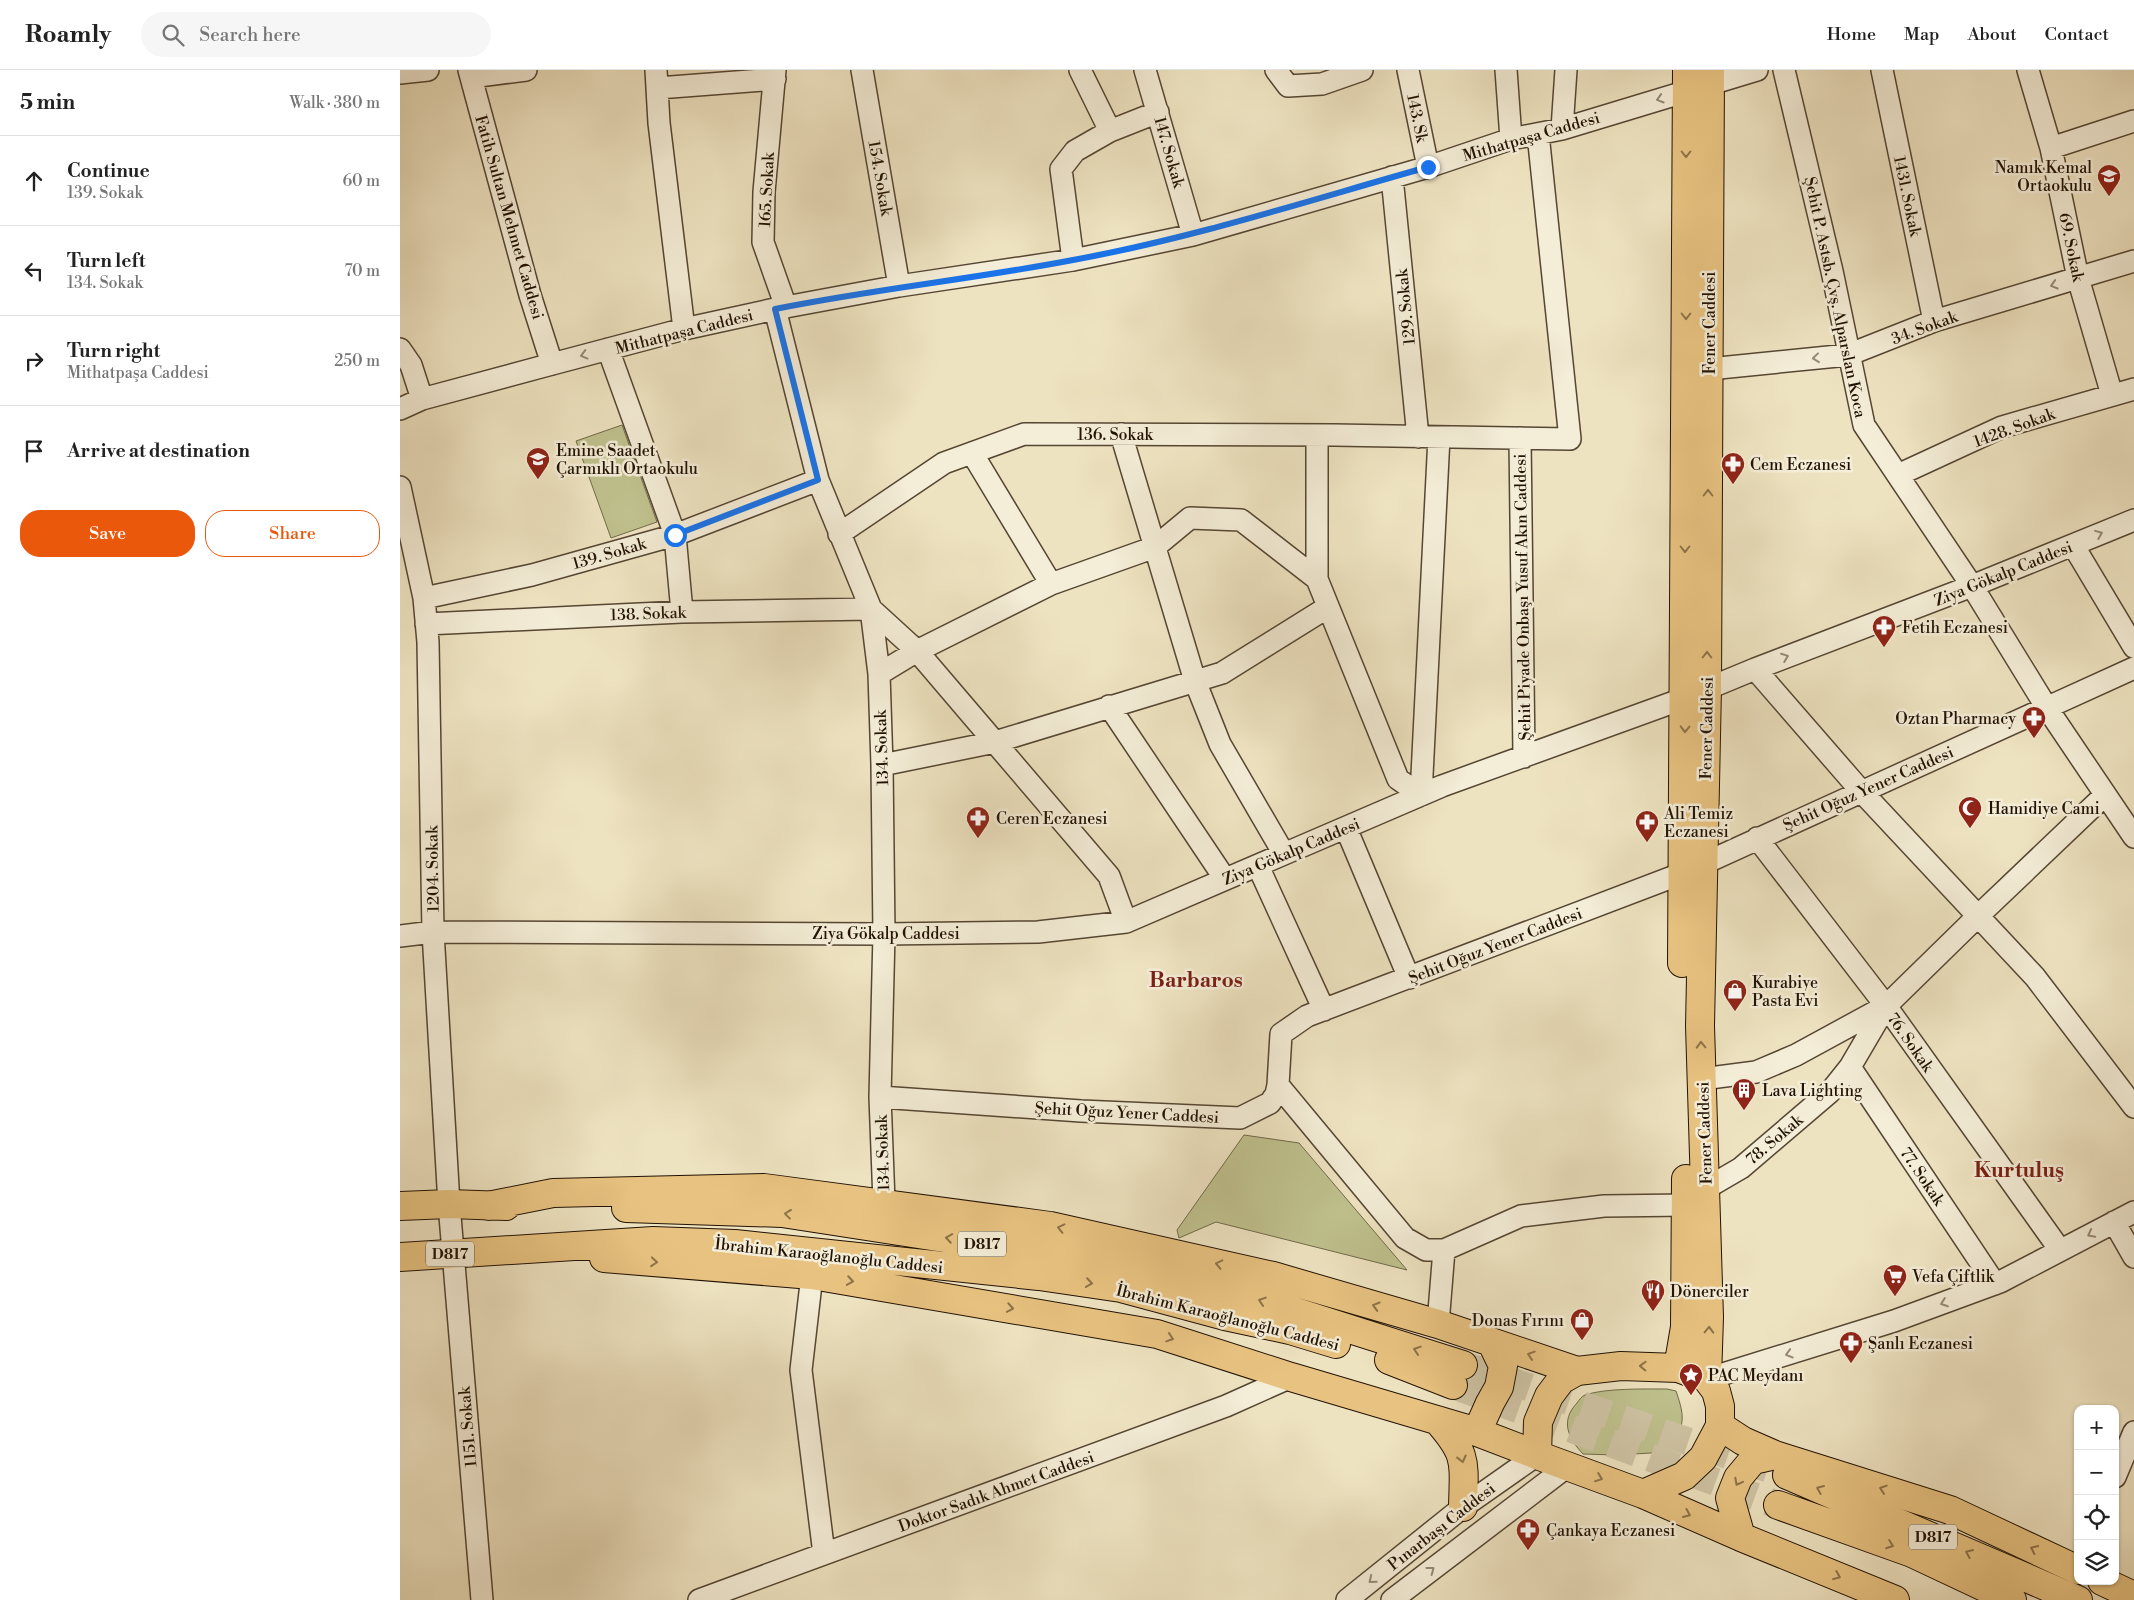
<!DOCTYPE html>
<meta charset="utf-8">
<style>
:root{--surface:#fff;--page:#f6f6f6;--text:#222;--muted:#767676;--line:#e0e0e0;--accent:#ea580c}
body{margin:0;font-family:"Libre Bodoni",serif;background:var(--page);color:var(--text)}
.controls{position:absolute;right:15px;bottom:15px;display:grid;overflow:hidden;border-radius:10px;box-shadow:0 1px 4px #0004}
.controls button{width:45px;height:45px;display:grid;place-items:center;padding:0;border:0;border-bottom:1px solid var(--line);background:var(--surface);color:var(--text);font:25px sans-serif}
.stop{position:absolute;width:15px;height:15px;margin:-11px;border:4px solid #1a73e8;border-radius:50%;background:#fff}
.stop.end{background:#1a73e8;border-color:#fff;box-shadow:0 1px 5px #0008}
.list{margin:0;padding:0;list-style:none}
h2{display:flex;justify-content:space-between;align-items:center;height:65px;margin:0;padding:0 20px;font-size:21px}
h2 small{font-size:16px;font-weight:400;color:var(--muted)}
.list li{display:grid;grid-template-columns:32px 1fr auto;gap:15px;align-items:center;box-sizing:border-box;height:90px;padding:0 20px;border-top:1px solid var(--line)}
.list b{display:block;font-size:19px;white-space:nowrap}
.list p{margin:0;font-size:16px;white-space:nowrap;color:var(--muted)}
.list em{font-size:16px;font-style:normal;color:var(--muted)}
.actions{display:flex;gap:10px;padding:15px 20px}
.actions a{flex:1;padding:11px 0;border:1px solid var(--accent);border-radius:20px;text-align:center;font-size:18px;color:var(--accent)}
.actions .main{background:var(--accent);color:#fff}
.icon{flex:none;width:28px;height:28px;fill:none;stroke:currentColor;stroke-width:2;stroke-linecap:round;stroke-linejoin:round}
.map{position:relative;flex:none;width:1734px;height:1530px;overflow:hidden}
header{display:flex;align-items:center;gap:30px;box-sizing:border-box;height:70px;padding:0 25px;background:var(--surface);border-bottom:1px solid var(--line)}
header strong{font-size:24px}
nav{display:flex;gap:28px;margin-inline-start:auto;font-size:18px}
.search{width:350px;height:45px;background:var(--page);display:flex;align-items:center;gap:12px;box-sizing:border-box;padding:0 18px;border-radius:28px;color:var(--muted);font-size:19px}
main{display:flex}
aside{flex:1;background:var(--surface)}
.map>svg:first-child{display:block}
.green{fill:#bfc18e;stroke:#706a49}
.lines{fill:none;stroke-linecap:round;stroke-linejoin:round}
.highway-tunnel{stroke:#cfc4a5;stroke-width:28;stroke-dasharray:28 14;stroke-linecap:butt}
.minor-casing{stroke:#554633;stroke-width:24}
.major-casing{stroke:#221204;stroke-width:30}
.highway-casing{stroke:#221204;stroke-width:30}
.minor{stroke:#f4edd7;stroke-width:21}
.major{stroke:#e7c280;stroke-width:28}
.highway{stroke:#e7c280;stroke-width:28}
.oneway{stroke:#968a78}
.oneway2{stroke:#8e7348}
.route{stroke:#1a73e8;stroke-width:6}
.labels{text-anchor:middle;stroke-width:5;stroke-linejoin:round;paint-order:stroke}
.shield{fill:#f4edd7;stroke:#615443;stroke-width:1}
.shield-label{font-size:15px;font-weight:bold;fill:#221204}
.street-label{font-size:16px;fill:#221204;stroke:#f4edd7}
.poi-label{font-size:16px;fill:#221204;stroke:#f4edd7;text-anchor:start}
.district-label{font-size:21px;font-weight:bold;fill:#7a1f14;stroke:#f4edd7}
</style>
<header>
<strong>Roamly</strong>
<div class="search"><svg class="icon" aria-label="search" viewBox="0 0 24 24"><circle cx="10" cy="10" r="6"/><path d="M15 15l6 6"/></svg>Search here</div>
<nav><a>Home</a><a>Map</a><a>About</a><a>Contact</a></nav>
</header>
<main>
<aside>
<h2>5 min<small>Walk · 380 m</small></h2>
<ul class="list">
<li><svg class="icon" aria-label="ahead" viewBox="0 0 24 24"><path d="M12 20V5M6 11l6-6 6 6"/></svg><div><b>Continue</b><p>139. Sokak</p></div><em>60 m</em></li>
<li><svg class="icon" aria-label="left" viewBox="0 0 24 24"><path d="M17 20v-9H6M10 6l-5 5 5 5"/></svg><div><b>Turn left</b><p>134. Sokak</p></div><em>70 m</em></li>
<li><svg class="icon" aria-label="right" viewBox="0 0 24 24"><path d="M7 20v-9h11M14 6l5 5-5 5"/></svg><div><b>Turn right</b><p>Mithatpaşa Caddesi</p></div><em>250 m</em></li>
<li><svg class="icon" aria-label="arrive" viewBox="0 0 24 24"><path d="M6 21V4h12l-3 4 3 4H6"/></svg><div><b>Arrive at destination</b></div></li>
</ul>
<div class="actions"><a class="main">Save</a><a>Share</a></div>
</aside>
<div class="map">
<svg width="1734" height="1530" viewBox="0 0 1734 1530">
<rect width="100%" height="100%" fill="#eee3c1"/>
<filter id="stains"><feTurbulence type="fractalNoise" baseFrequency=".004" numOctaves="4"/><feColorMatrix values="0 0 0 0 .2 0 0 0 0 .09 0 0 0 0 .02 0 0 0 .5 -.17"/></filter>
<radialGradient id="worn" r=".72"><stop offset=".6" stop-color="#630" stop-opacity="0"/><stop offset="1" stop-color="#630" stop-opacity=".3"/></radialGradient>
<!-- green -->
<path class="green" d="M222,355L257,452L211,468L176,371Z
M844,1065L899,1073L1007,1200L816,1152L779,1168L777,1160Z
M1267,1319L1276,1321C1286,1350 1284,1355 1269,1382L1216,1385L1183,1384C1168,1368 1160,1351 1177,1333C1179,1330 1182,1326 1185,1325C1205,1318 1245,1319 1267,1319Z"/>
<g class="lines">
<!-- highway-tunnel -->
<path class="highway-tunnel" d="M1063,1295L1387,1405
M1053,1315L1378,1435"/>
<!-- minor casing -->
<g class="minor-casing">
<path id="minor" d="M69,0L130,225L152,294
M256,0L259,53L284,259
M375,0L364,122L363,172L386,237
M462,0L499,216
M680,0L710,61
M745,0L793,165
M876,0L888,16L922,14L962,0
M1008,0L1028,97
M1106,0L1111,69
M1384,0L1432,201L1464,355L1572,516L1647,638L1734,767
M1482,0L1534,251
M1628,0L1651,78L1678,208L1712,325
M0,3L28,0
M71,7L126,0
M258,18L375,9
M1162,59L1166,0
M1651,78L1734,51
M992,107L1018,367
M673,190L661,99L675,81L710,61L758,42
M375,239L418,410L471,539L479,604L482,695L484,864L480,1027L484,1132
M0,279L11,295L22,329
M208,279L275,465L282,542
M1309,299L1448,285L1534,251L1734,191
M0,339L22,329L152,294L284,259L375,239L499,216L673,190L793,165L1028,97L1111,69L1162,59L1357,0
M721,364L795,611L820,674L884,784
M917,365V509L998,709L1021,725
M1120,368L1124,687
M572,383L651,514
M1498,405L1602,357L1734,319
M0,417L24,528L28,572L33,862L49,1134L82,1530
M439,464L544,393L624,364L934,365L1170,369L1138,64
M1673,475L1734,577
M24,528L132,505L275,465L418,410
M26,554L282,542L471,539L517,581L709,806L726,852
M1355,599L1461,721L1635,907L1734,1037
M479,604L517,581L651,514L755,477L790,448L841,450L917,509
M709,636L825,809
M482,695L595,672L822,603L928,537
M1021,725L1039,367
M946,758L1009,908
M1357,768L1486,936L1660,1180
M858,796L924,940
M0,866L33,862L484,864L638,862L726,852L1042,716L1285,628L1355,599L1572,516L1734,450
M1450,997L1595,1214
M1302,1009L1356,1002L1396,985L1486,936L1578,846L1705,725
M878,1015L1005,1168L1026,1180H1044L1121,1146L1204,1136L1287,1135
M480,1027L681,1041L840,1048L870,1033L876,1024L878,1015L881,964L907,946L1283,803L1734,598
M1305,1119L1341,1098L1430,1022L1450,997L1484,939
M1714,1152L1734,1187
M412,1205L401,1300L424,1484
M1038,1254L1044,1180
M1307,1309L1494,1251L1600,1212L1734,1142
M1715,1407L1734,1362
M299,1530L826,1336L891,1307
M947,1530L1063,1437L1137,1385
M992,1530L1168,1396"/>
</g>
<!-- major casing -->
<g class="major-casing">
<path id="major" d="M1282,893L1287,0
M1278,1298L1285,1257L1286,1109
M1294,1304L1278,1298L1221,1296L1177,1301L1161,1310L1149,1326L1138,1352L1137,1385L1243,1424L1341,1467L1495,1530
M1320,1356L1343,1371L1375,1385L1550,1440L1678,1500
M1243,1424L1284,1406L1303,1388L1320,1356V1336L1316,1321L1307,1309L1309,1247L1300,956L1307,618L1310,0
M1341,1467L1330,1428L1338,1408L1353,1390L1375,1385
M1702,1511L1734,1526"/>
</g>
<!-- highway casing -->
<g class="highway-casing">
<path id="highway" d="M0,1136L49,1134L106,1136
M88,1136L153,1123L364,1118L650,1156L873,1206L1038,1254L1177,1301
M226,1138L382,1143L636,1182L751,1202L852,1228L1063,1295
M0,1187L253,1171L335,1174L639,1206L721,1218L825,1246L890,1260L936,1274
M204,1188L412,1205L757,1264L891,1307L1077,1362L1137,1385
M989,1290L1053,1315
M1037,1350C1068,1385 1064,1391 1063,1437
M1077,1362L1090,1333L1099,1317L1103,1296L1092,1273
M1387,1405L1678,1530
M1378,1435L1512,1483L1612,1530"/>
</g>
<!-- minor -->
<use href="#minor" class="minor"/>
<!-- major -->
<use href="#major" class="major"/>
<!-- highway -->
<use href="#highway" class="highway"/>
</g>
<!-- one-way arrows -->
<defs><path id="oneway-chevron" d="M-2-3.5L2.5 0L-2 3.5" fill="none" stroke-width="1.6" stroke-linecap="round" stroke-linejoin="round" transform="scale(1.25)"/></defs>
<g class="oneway">
<use href="#oneway-chevron" transform="translate(1260 29) rotate(163)"/>
<use href="#oneway-chevron" transform="translate(1654 215) rotate(163)"/>
<use href="#oneway-chevron" transform="translate(184 285) rotate(165)"/>
<use href="#oneway-chevron" transform="translate(1416 288) rotate(174)"/>
<use href="#oneway-chevron" transform="translate(1699 464) rotate(-22)"/>
<use href="#oneway-chevron" transform="translate(1385 587) rotate(-21)"/>
<use href="#oneway-chevron" transform="translate(1691 1164) rotate(152)"/>
<use href="#oneway-chevron" transform="translate(1544 1233) rotate(160)"/>
<use href="#oneway-chevron" transform="translate(1389 1284) rotate(163)"/>
<use href="#oneway-chevron" transform="translate(1031 1500) rotate(-37)"/>
<use href="#oneway-chevron" transform="translate(972 1510) rotate(141)"/>
</g>
<g class="oneway2">
<use href="#oneway-chevron" transform="translate(1286 84) rotate(90)"/>
<use href="#oneway-chevron" transform="translate(1286 246) rotate(90)"/>
<use href="#oneway-chevron" transform="translate(1308 423) rotate(-90)"/>
<use href="#oneway-chevron" transform="translate(1285 479) rotate(90)"/>
<use href="#oneway-chevron" transform="translate(1307 585) rotate(-90)"/>
<use href="#oneway-chevron" transform="translate(1285 659) rotate(91)"/>
<use href="#oneway-chevron" transform="translate(1301 975) rotate(-92)"/>
<use href="#oneway-chevron" transform="translate(388 1144) rotate(-173)"/>
<use href="#oneway-chevron" transform="translate(661 1158) rotate(-167)"/>
<use href="#oneway-chevron" transform="translate(549 1168) rotate(-171)"/>
<use href="#oneway-chevron" transform="translate(254 1192) rotate(5)"/>
<use href="#oneway-chevron" transform="translate(819 1194) rotate(-167)"/>
<use href="#oneway-chevron" transform="translate(450 1211) rotate(9)"/>
<use href="#oneway-chevron" transform="translate(689 1213) rotate(8)"/>
<use href="#oneway-chevron" transform="translate(862 1231) rotate(-162)"/>
<use href="#oneway-chevron" transform="translate(976 1236) rotate(-164)"/>
<use href="#oneway-chevron" transform="translate(610 1238) rotate(10)"/>
<use href="#oneway-chevron" transform="translate(1309 1260) rotate(-88)"/>
<use href="#oneway-chevron" transform="translate(770 1268) rotate(18)"/>
<use href="#oneway-chevron" transform="translate(1017 1280) rotate(-162)"/>
<use href="#oneway-chevron" transform="translate(1131 1285) rotate(-162)"/>
<use href="#oneway-chevron" transform="translate(1243 1296) rotate(-178)"/>
<use href="#oneway-chevron" transform="translate(1062 1389) rotate(76)"/>
<use href="#oneway-chevron" transform="translate(1199 1408) rotate(21)"/>
<use href="#oneway-chevron" transform="translate(1338 1412) rotate(118)"/>
<use href="#oneway-chevron" transform="translate(1420 1419) rotate(-157)"/>
<use href="#oneway-chevron" transform="translate(1483 1419) rotate(-162)"/>
<use href="#oneway-chevron" transform="translate(1287 1444) rotate(24)"/>
<use href="#oneway-chevron" transform="translate(1490 1475) rotate(20)"/>
<use href="#oneway-chevron" transform="translate(1634 1479) rotate(-155)"/>
<use href="#oneway-chevron" transform="translate(1569 1483) rotate(-157)"/>
<use href="#oneway-chevron" transform="translate(1437 1506) rotate(22)"/>
</g>
<g class="lines">
<!-- route -->
<path class="route" d="M275,465L418,410L375,239C474,219 574,209 673,190C794,168 910,130 1028,97"/>
</g>
<!-- icons -->
<defs>
<g id="school-pin" transform="scale(1.25)"><path d="M0 17L-7.5 6A9.5 9.5 0 1 1 7.5 6Z" fill="#8f2418" stroke="#f4edd7"/><path d="M0-5L7-2L0 1L-7-2ZM-4 1L0 2.5L4 1V4Q0 6-4 4Z" fill="#fff"/></g>
<g id="pharmacy-pin" transform="scale(1.25)"><path d="M0 17L-7.5 6A9.5 9.5 0 1 1 7.5 6Z" fill="#8f2418" stroke="#f4edd7"/><path d="M-2-6h4v4h4v4h-4v4h-4v-4h-4v-4h4Z" fill="#fff"/></g>
<g id="mosque-pin" transform="scale(1.25)"><path d="M0 17L-7.5 6A9.5 9.5 0 1 1 7.5 6Z" fill="#8f2418" stroke="#f4edd7"/><path d="M3.5-4.9A6 6 0 1 0 3.5 4.9A5 5 0 1 1 3.5-4.9Z" fill="#fff"/></g>
<g id="shop-pin" transform="scale(1.25)"><path d="M0 17L-7.5 6A9.5 9.5 0 1 1 7.5 6Z" fill="#8f2418" stroke="#f4edd7"/><path d="M-5-2.5h2.3a2.7 3.5 0 0 1 5.4 0H5L5.5 6h-11ZM-1.5-2.5h3a1.5 2.3 0 0 0-3 0Z" fill="#fff"/></g>
<g id="building-pin" transform="scale(1.25)"><path d="M0 17L-7.5 6A9.5 9.5 0 1 1 7.5 6Z" fill="#8f2418" stroke="#f4edd7"/><path d="M-4-6H4V6H1V3H-1V6H-4ZM-2.5-4.3h1.7v1.8h-1.7ZM.8-4.3h1.7v1.8H.8ZM-2.5-1h1.7V.8h-1.7ZM.8-1h1.7V.8H.8Z" fill="#fff"/></g>
<g id="supermarket-pin" transform="scale(1.25)"><path d="M0 17L-7.5 6A9.5 9.5 0 1 1 7.5 6Z" fill="#8f2418" stroke="#f4edd7"/><path d="M-6-5.5h2.5l.6 2H6L4.5 2H-2.5L-4.4-4H-6ZM-1.5 3.2a1.3 1.3 0 1 0 .1 0ZM3 3.2a1.3 1.3 0 1 0 .1 0Z" fill="#fff"/></g>
<g id="restaurant-pin" transform="scale(1.25)"><path d="M0 17L-7.5 6A9.5 9.5 0 1 1 7.5 6Z" fill="#8f2418" stroke="#f4edd7"/><path d="M-5-6h1v4h1v-4h1v4h1v-4h1v5L-1.5 .5V6h-2V.5L-5-1ZM5-6V6H3V1.5H1.5Q1.5-4 5-6Z" fill="#fff"/></g>
<g id="sight-pin" transform="scale(1.25)"><path d="M0 17L-7.5 6A9.5 9.5 0 1 1 7.5 6Z" fill="#8f2418" stroke="#f4edd7"/><path d="M0-6L1.8-2.2L6-1.7L2.9 1.2L3.7 5.4L0 3.3L-3.7 5.4L-2.9 1.2L-6-1.7L-1.8-2.2Z" fill="#fff"/></g>
</defs>
<g fill-rule="evenodd">
<use href="#school-pin" x="1709" y="106"/>
<use href="#school-pin" x="138" y="389"/>
<use href="#pharmacy-pin" x="1333" y="394"/>
<use href="#pharmacy-pin" x="1484" y="557"/>
<use href="#pharmacy-pin" x="1634" y="648"/>
<use href="#mosque-pin" x="1570" y="738"/>
<use href="#pharmacy-pin" x="578" y="748"/>
<use href="#pharmacy-pin" x="1247" y="752"/>
<use href="#shop-pin" x="1335" y="921"/>
<use href="#building-pin" x="1344" y="1020"/>
<use href="#supermarket-pin" x="1495" y="1206"/>
<use href="#restaurant-pin" x="1253" y="1221"/>
<use href="#shop-pin" x="1182" y="1250"/>
<use href="#pharmacy-pin" x="1451" y="1273"/>
<use href="#sight-pin" x="1291" y="1305"/>
<use href="#pharmacy-pin" x="1128" y="1460"/>
</g>
<g class="labels">
<!-- shield labels -->
<g class="shield">
<rect x="558" y="1161.5" width="48" height="25" rx="4"/>
<rect x="26" y="1171.5" width="48" height="25" rx="4"/>
<rect x="1509" y="1454.5" width="48" height="25" rx="4"/>
</g>
<g class="shield-label">
<text x="582" y="1179">D817</text>
<text x="50" y="1189">D817</text>
<text x="1533" y="1472">D817</text>
</g>
<!-- street labels -->
<g class="street-label">
<text transform="translate(1018 48) rotate(78)" y="6">143. Sk</text>
<text transform="translate(1131 66) rotate(-16)" y="6">Mithatpaşa Caddesi</text>
<text transform="translate(770 82) rotate(74)" y="6">147. Sokak</text>
<text transform="translate(481 108) rotate(80)" y="6">154. Sokak</text>
<text transform="translate(366 120) rotate(-87)" y="6">165. Sokak</text>
<text transform="translate(1508 126) rotate(78)" y="6">1431. Sokak</text>
<text transform="translate(110 147) rotate(74)" y="6">Fatih Sultan Mehmet Caddesi</text>
<text transform="translate(1672 177) rotate(78)" y="6">69. Sokak</text>
<text transform="translate(1436 227) rotate(78)" y="6">Şehit P. Astsb. Çvş. Alparslan Koca</text>
<text transform="translate(1005 237) rotate(-96)" y="6">129. Sokak</text>
<text transform="translate(1309 253) rotate(-90)" y="6">Fener Caddesi</text>
<text transform="translate(1524 257) rotate(-20)" y="6">34. Sokak</text>
<text transform="translate(284 261) rotate(-14)" y="6">Mithatpaşa Caddesi</text>
<text transform="translate(1614 357) rotate(-20)" y="6">1428. Sokak</text>
<text x="715" y="370">136. Sokak</text>
<text transform="translate(209 483) rotate(-16)" y="6">139. Sokak</text>
<text transform="translate(1603 503) rotate(-22)" y="6">Ziya Gökalp Caddesi</text>
<text transform="translate(1122 527) rotate(-91)" y="6">Şehit Piyade Onbaşı Yusuf Akın Caddesi</text>
<text transform="translate(248 543) rotate(-2)" y="6">138. Sokak</text>
<text transform="translate(1306 658) rotate(-89)" y="6">Fener Caddesi</text>
<text transform="translate(481 678) rotate(-92)" y="6">134. Sokak</text>
<text transform="translate(1468 718) rotate(-24)" y="6">Şehit Oğuz Yener Caddesi</text>
<text transform="translate(891 781) rotate(-23)" y="6">Ziya Gökalp Caddesi</text>
<text transform="translate(32 799) rotate(-91)" y="6">1204. Sokak</text>
<text x="486" y="869">Ziya Gökalp Caddesi</text>
<text transform="translate(1095 875) rotate(-21)" y="6">Şehit Oğuz Yener Caddesi</text>
<text transform="translate(1511 972) rotate(55)" y="6">76. Sokak</text>
<text transform="translate(727 1042) rotate(3)" y="6">Şehit Oğuz Yener Caddesi</text>
<text transform="translate(1304 1063) rotate(-92)" y="6">Fener Caddesi</text>
<text transform="translate(1374 1069) rotate(-40)" y="6">78. Sokak</text>
<text transform="translate(482 1083) rotate(-92)" y="6">134. Sokak</text>
<text transform="translate(1523 1106) rotate(56)" y="6">77. Sokak</text>
<text transform="translate(429 1185) rotate(6)" y="6">İbrahim Karaoğlanoğlu Caddesi</text>
<text transform="translate(828 1247) rotate(14)" y="6">İbrahim Karaoğlanoğlu Caddesi</text>
<text transform="translate(67 1357) rotate(-95)" y="6">1151. Sokak</text>
<text transform="translate(596 1421) rotate(-20)" y="6">Doktor Sadık Ahmet Caddesi</text>
<text transform="translate(1041 1456) rotate(-38)" y="6">Pınarbaşı Caddesi</text>
</g>
<!-- poi labels -->
<g class="poi-label">
<text x="1692" y="103" text-anchor="end">Namık Kemal<tspan x="1692" dy="18">Ortaokulu</tspan></text>
<text x="156" y="386">Emine Saadet<tspan x="156" dy="18">Çarmıklı Ortaokulu</tspan></text>
<text x="1350" y="400">Cem Eczanesi</text>
<text x="1502" y="563">Fetih Eczanesi</text>
<text x="1616" y="654" text-anchor="end">Oztan Pharmacy</text>
<text x="1588" y="744">Hamidiye Cami</text>
<text x="1264" y="749">Ali Temiz<tspan x="1264" dy="18">Eczanesi</tspan></text>
<text x="596" y="754">Ceren Eczanesi</text>
<text x="1352" y="918">Kurabiye<tspan x="1352" dy="18">Pasta Evi</tspan></text>
<text x="1362" y="1026">Lava Lighting</text>
<text x="1512" y="1212">Vefa Çiftlik</text>
<text x="1270" y="1227">Dönerciler</text>
<text x="1164" y="1256" text-anchor="end">Donas Fırını</text>
<text x="1468" y="1279">Şanlı Eczanesi</text>
<text x="1308" y="1311">PAC Meydanı</text>
<text x="1146" y="1466">Çankaya Eczanesi</text>
</g>
<!-- district labels -->
<g class="district-label">
<text x="796" y="917">Barbaros</text>
<text x="1619" y="1107">Kurtuluş</text>
</g>
</g>
<rect width="100%" height="100%" filter="url(#stains)"/>
<rect width="100%" height="100%" fill="url(#worn)"/>
</svg>
<div class="controls">
<button>+</button>
<button>−</button>
<button><svg class="icon" aria-label="locate" viewBox="0 0 24 24"><circle cx="12" cy="12" r="6"/><path d="M12 2v4M12 18v4M2 12h4M18 12h4"/></svg></button>
<button><svg class="icon" aria-label="layers" viewBox="0 0 24 24"><path d="M12 4l9 5-9 5-9-5zM3 14l9 5 9-5"/></svg></button>
</div>
<div class="stop" style="left:275px;top:465px"></div>
<div class="stop end" style="left:1028px;top:97px"></div>
</div>
</main>
